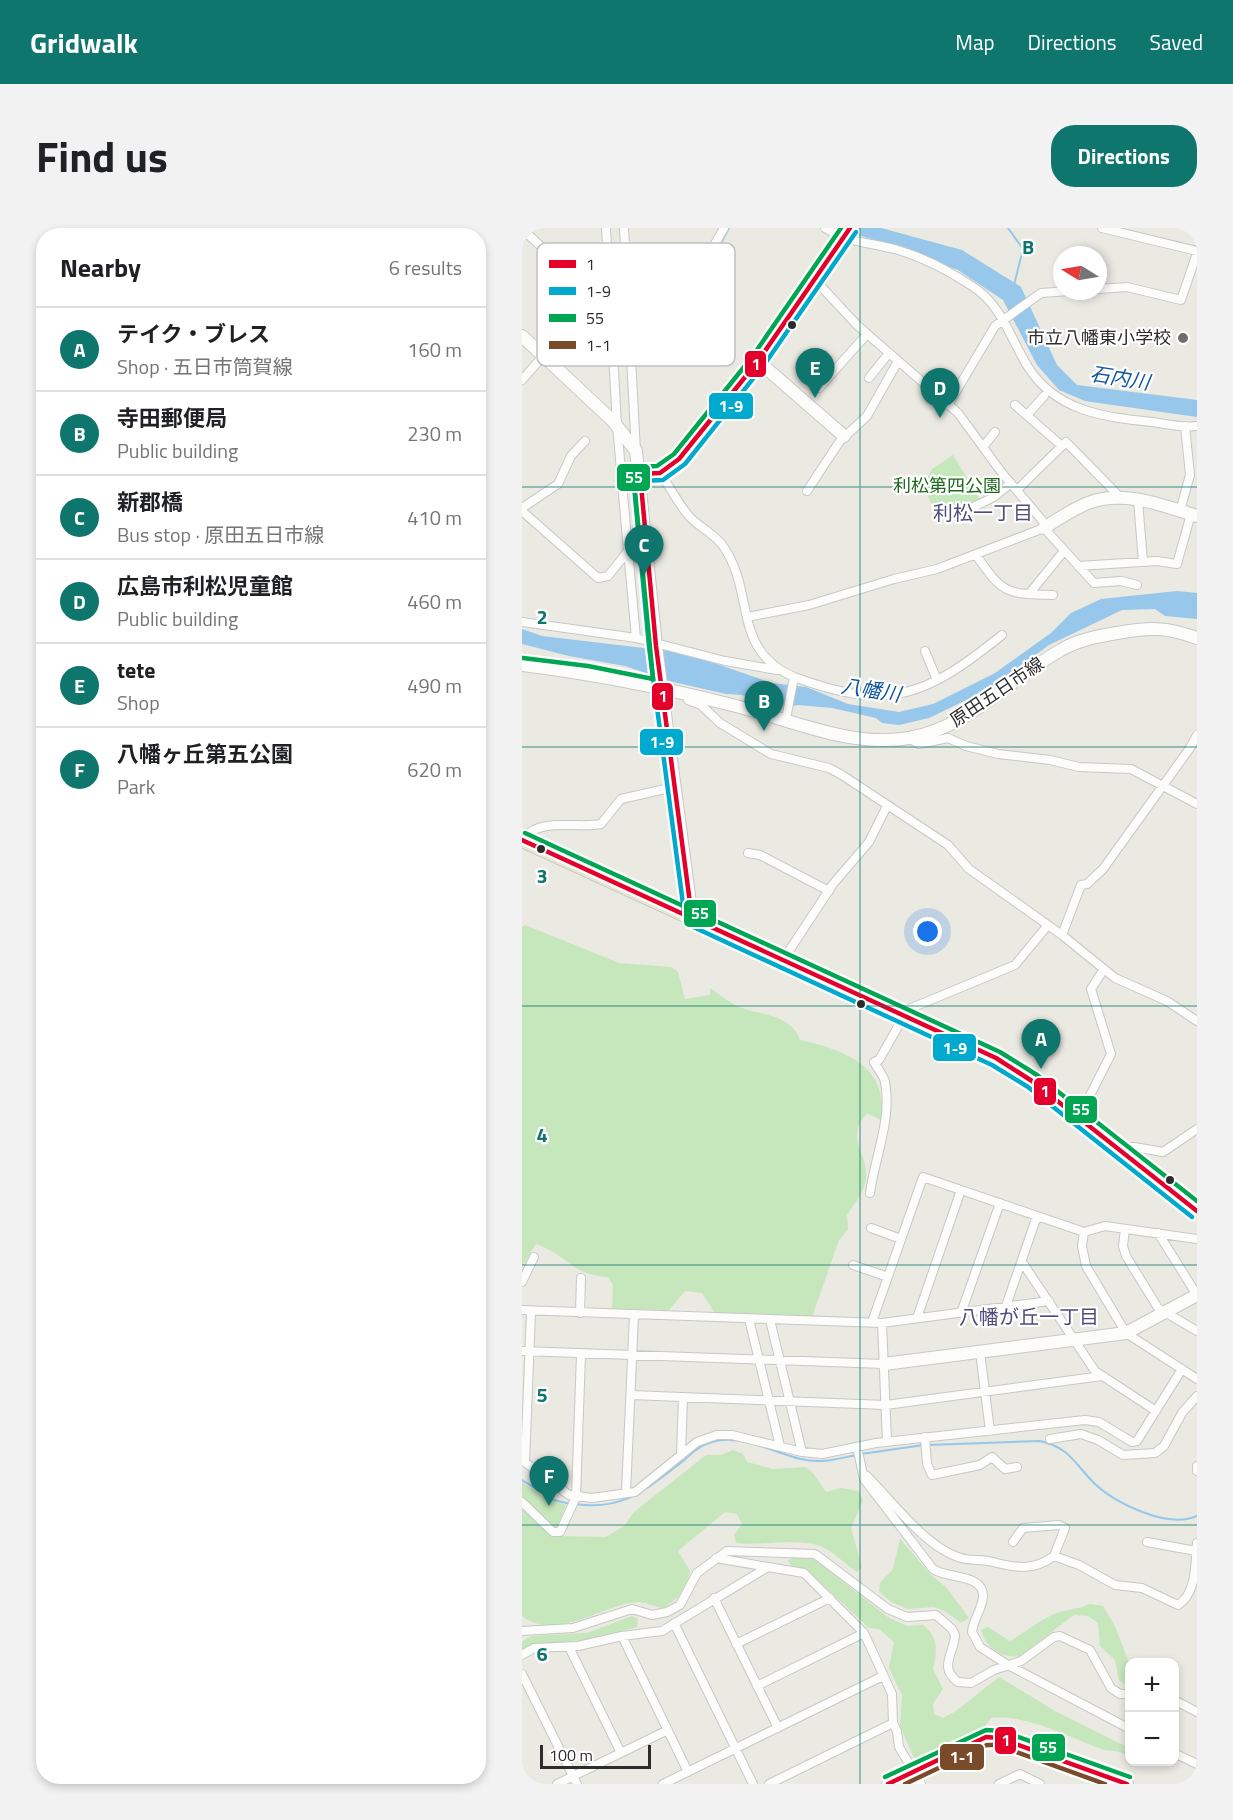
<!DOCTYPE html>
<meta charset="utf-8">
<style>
:root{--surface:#fff;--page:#f2f2f2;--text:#202124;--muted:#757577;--line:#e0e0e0;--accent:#0f766e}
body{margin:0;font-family:"Titillium Web","Noto Sans JP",sans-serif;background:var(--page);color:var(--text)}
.controls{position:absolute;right:18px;bottom:18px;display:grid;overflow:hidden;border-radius:12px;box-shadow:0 3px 9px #0003}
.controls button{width:54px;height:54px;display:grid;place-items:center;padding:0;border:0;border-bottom:2px solid var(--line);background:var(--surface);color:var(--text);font:30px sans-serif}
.compass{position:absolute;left:531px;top:18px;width:54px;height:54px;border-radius:50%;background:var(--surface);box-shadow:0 3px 9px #0003;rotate:281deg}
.scale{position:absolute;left:18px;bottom:15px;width:111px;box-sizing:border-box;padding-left:6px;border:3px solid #2c2c2c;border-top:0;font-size:16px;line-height:21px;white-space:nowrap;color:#2c2c2c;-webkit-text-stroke:4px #fff;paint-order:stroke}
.you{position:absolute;left:406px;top:704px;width:21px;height:21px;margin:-15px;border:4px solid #fff;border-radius:50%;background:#1a73e8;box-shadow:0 0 0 9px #1a73e833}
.badge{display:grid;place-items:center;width:39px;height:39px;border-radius:50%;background:var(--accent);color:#fff;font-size:20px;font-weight:700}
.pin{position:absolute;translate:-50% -50px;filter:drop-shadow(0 2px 3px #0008)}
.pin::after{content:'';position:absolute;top:32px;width:21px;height:18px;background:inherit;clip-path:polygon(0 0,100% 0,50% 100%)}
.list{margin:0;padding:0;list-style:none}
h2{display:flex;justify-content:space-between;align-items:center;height:78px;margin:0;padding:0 24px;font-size:26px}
h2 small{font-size:20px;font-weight:400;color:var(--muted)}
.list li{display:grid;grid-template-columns:39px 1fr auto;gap:18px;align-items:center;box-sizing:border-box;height:84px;padding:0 24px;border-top:2px solid var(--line)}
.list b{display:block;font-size:22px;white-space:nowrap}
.list p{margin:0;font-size:20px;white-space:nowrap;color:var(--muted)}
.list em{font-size:20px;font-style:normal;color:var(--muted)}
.map{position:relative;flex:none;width:675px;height:1556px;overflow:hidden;border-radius:24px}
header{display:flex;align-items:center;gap:36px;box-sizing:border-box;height:84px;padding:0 30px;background:var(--accent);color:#fff}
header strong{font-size:28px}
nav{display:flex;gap:33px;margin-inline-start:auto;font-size:21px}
.intro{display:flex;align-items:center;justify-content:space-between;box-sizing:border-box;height:144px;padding:0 36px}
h1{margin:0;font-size:42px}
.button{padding:15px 27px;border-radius:24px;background:var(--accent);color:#fff;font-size:21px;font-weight:700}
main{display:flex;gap:36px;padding:0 36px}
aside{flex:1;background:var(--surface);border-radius:24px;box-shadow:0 3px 9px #0003}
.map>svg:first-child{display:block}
.green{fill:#c6e6bc}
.water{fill:#97c7ea}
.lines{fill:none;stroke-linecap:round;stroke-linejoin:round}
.stream{stroke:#97c7ea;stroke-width:2}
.street-casing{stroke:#c7c8c7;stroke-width:10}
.secondary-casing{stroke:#c7c8c7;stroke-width:14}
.primary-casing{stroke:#c6c5c2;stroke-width:16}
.street{stroke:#fcfcfb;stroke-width:8}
.secondary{stroke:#fcfcfb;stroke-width:12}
.primary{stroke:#e7e6d5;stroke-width:14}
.bus-1-casing{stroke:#fff;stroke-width:9}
.bus-2-casing{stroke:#fff;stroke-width:9}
.bus-3-casing{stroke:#fff;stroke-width:9}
.bus-4-casing{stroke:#fff;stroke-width:9}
.bus-1{stroke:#e4002b;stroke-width:4.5}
.bus-2{stroke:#00a9ce;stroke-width:4.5}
.bus-3{stroke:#00a651;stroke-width:4.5}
.bus-4{stroke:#7a4b2a;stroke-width:4.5}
.grid{fill:none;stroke:#0f766e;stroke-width:1.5;stroke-opacity:0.55}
.bus-dot{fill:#2c2c2c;stroke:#fff;stroke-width:2}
.poi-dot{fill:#6e6e6c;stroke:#fff;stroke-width:2}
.labels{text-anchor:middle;stroke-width:4.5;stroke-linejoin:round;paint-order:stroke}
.poi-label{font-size:18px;fill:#2c2c2c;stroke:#fff;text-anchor:end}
.park-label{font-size:18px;fill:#1e6a1c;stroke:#fff}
.street-label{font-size:18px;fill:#2c2c2c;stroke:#fff}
.water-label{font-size:20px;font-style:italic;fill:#0f549d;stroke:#fff}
.neighbourhood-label{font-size:20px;fill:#4d4d7d;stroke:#fff}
.key{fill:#fff;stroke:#c0c0c0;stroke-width:1.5}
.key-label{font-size:16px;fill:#2c2c2c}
.grid-label{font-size:20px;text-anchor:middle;font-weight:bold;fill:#0f766e;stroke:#fff;stroke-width:4.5;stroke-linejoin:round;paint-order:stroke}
.line-badge{stroke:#fff;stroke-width:2}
.badge-label{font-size:16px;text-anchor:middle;font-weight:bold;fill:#fff}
</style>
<header>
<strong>Gridwalk</strong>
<nav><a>Map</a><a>Directions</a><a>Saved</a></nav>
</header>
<div class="intro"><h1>Find us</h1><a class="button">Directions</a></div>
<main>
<aside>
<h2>Nearby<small>6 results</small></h2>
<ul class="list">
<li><span class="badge">A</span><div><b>テイク・ブレス</b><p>Shop · 五日市筒賀線</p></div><em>160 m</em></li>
<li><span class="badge">B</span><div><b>寺田郵便局</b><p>Public building</p></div><em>230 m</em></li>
<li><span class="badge">C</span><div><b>新郡橋</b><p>Bus stop · 原田五日市線</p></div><em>410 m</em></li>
<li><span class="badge">D</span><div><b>広島市利松児童館</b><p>Public building</p></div><em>460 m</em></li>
<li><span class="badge">E</span><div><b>tete</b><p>Shop</p></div><em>490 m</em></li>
<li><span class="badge">F</span><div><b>八幡ヶ丘第五公園</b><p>Park</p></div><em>620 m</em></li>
</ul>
</aside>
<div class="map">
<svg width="675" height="1556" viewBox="0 0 675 1556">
<rect width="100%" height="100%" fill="#eae9e2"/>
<!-- green -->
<path class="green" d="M431,227L458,272L434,283L411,279L401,258L410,241Z
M3,697L97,735L149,739L156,744L163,771L188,767V760C198,767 209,776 220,780C243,788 269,787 278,812C323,822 367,838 359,892L345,885C324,909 342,920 344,944C346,960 333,975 325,987L326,1001L317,1012L290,1089L193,1085L180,1065L163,1063L147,1082L90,1081L91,1057L86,1049C49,1047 46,1027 14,1016L0,1039V699Z
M211,1222L221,1226L225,1234L251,1241L284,1239L291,1245L304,1264L319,1260L336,1263L341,1272L329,1300L340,1339L335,1344C323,1336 308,1320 295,1317C268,1310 241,1318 214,1315L212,1307L220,1296L215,1286L203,1284L156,1323L168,1343C163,1363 158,1370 141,1380C133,1379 126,1375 118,1374C84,1373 37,1416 0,1388V1277L33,1308L84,1309L102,1298L112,1284L184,1227H199Z
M0,1254L22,1269L44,1277L34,1301L0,1270Z
M378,1311L409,1347L424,1359L447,1390L439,1395L423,1383L412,1379L386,1381L369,1374L357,1363L358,1355L371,1341Z
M271,1329L291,1330L367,1390L385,1398L401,1397C417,1410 415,1423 411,1441L421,1461L411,1476L412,1486L421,1490L434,1483L477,1449L533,1483L607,1520V1529C595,1520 589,1525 577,1520C544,1508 505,1486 469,1490L461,1502L399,1533L393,1532L378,1498L380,1467L367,1440L372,1414L357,1401L347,1400L285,1342L272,1340L266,1333Z
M568,1376L581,1378L593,1398L607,1435V1459L597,1452L593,1432L578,1418L576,1395L566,1388L552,1387L498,1428C480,1431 463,1419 459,1402L466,1399L488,1413C503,1405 516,1393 530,1387C543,1381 555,1382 568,1376Z
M110,1388L116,1391L115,1399L71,1411L10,1417L0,1424V1413L10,1408L65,1405Z"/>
<!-- water -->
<path class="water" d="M317,0H359L440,22L499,59L535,137L555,157L675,172V189L563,173L537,162L515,137L481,72L436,42Z
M655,363L675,365V391L643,388L633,381L600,382L527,417L467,461L407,490L377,497L360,495L354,490L310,480L276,477L267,479L220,467L204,466L147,453L103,438L47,428L0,416V401L20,408L147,423L195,436L250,455L284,459L326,476L377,484L411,476L473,445L529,405L549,385L579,371Z"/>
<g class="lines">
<!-- stream -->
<path class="stream" d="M486,0L501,21L492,57
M199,15L207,0
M407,1217L518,1213C548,1220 552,1235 572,1255C593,1276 647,1301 675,1288
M339,1226L402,1217
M0,1252L32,1272L48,1276
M53,1276C102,1283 124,1261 160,1234C169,1226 178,1217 190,1214C219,1205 252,1225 279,1231C299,1236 315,1231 334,1227"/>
<!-- street casing -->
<g class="street-casing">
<path id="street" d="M84,0L95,197L106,323L124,321
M102,0L114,223
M303,0C328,16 348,14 376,22C403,30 427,43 450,58C480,77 488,110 506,139C534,183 581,189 630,194C644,196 660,200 675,198
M580,0L675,23
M0,1L47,44
M293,52L335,97L436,185L480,245L525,298
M109,126L190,21L202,0
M347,150L367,125
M0,152L21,128
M297,160L345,106
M426,177L473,98L519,65L605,59L659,72L675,25
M493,177L540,218
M505,187L522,168
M461,219L473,204
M138,245C148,259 156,275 166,287C176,299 192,305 201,318C234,365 209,422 272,449L264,491
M495,262L544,214L598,269
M285,263L318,213L345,188L376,133
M616,272L621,334
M0,280L36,256L49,228L63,213
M0,283L76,350L86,348L106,323
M658,283L668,247L663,198
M441,284L472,269L489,255
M106,323L114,410
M454,327C481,366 484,366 531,367
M556,338L635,333L655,336L669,286
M507,366L542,323
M225,389L287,377L372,351L415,341L522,300L572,355L599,353L615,357
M0,394L114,410L203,433L255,442
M403,423L415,452
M272,449C367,484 403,469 480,407
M166,472L179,477L198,495L249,526L307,540L320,547L426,617L447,641L540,707L593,750L645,773L675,793
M386,510L397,516L426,510L444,518L476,526L528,532L557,539L609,541L675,576
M0,612C18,588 54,601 79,596L99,571L152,559
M226,625L238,627L307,663
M540,707L559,657L565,656L581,641L668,520L675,507
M262,733L267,723L311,656L347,614L365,578
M557,889L589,826L569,761L582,741
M596,919H612L641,924L675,901
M348,965C353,928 370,892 363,854C362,848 355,840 352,834L357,832L382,788L387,781L493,737L526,697
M349,1000L379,1011
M603,1001L601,1018L604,1028L636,1080L675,1103
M636,1005L675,1067
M675,1011L583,998L562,1004L560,1018L564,1038L604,1105L675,1151
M500,1034L573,1143L634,1183
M331,1037L366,1049
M0,1054L12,1029
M484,1078L515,988
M0,1082L360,1095L527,1073
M58,1085L59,1050
M439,1085L478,975
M395,1090L439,962
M227,1091L258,1218
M248,1092L280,1224
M350,1094L401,949L562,1004
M360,1095L365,1214
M0,1123L362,1136
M458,1124L468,1203
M109,1167L364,1177L580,1148
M403,1209L405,1236L410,1247L458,1237L470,1229L483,1241L495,1239
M528,1211L559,1206L576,1212L601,1227L633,1225L642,1218L660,1185L675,1168
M335,1219L342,1251L411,1341C424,1351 461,1345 461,1368C461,1380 451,1391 450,1404L458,1419L486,1437L608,1501
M159,1227L161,1169
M0,1232L47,1267L70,1270L113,1264L175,1214L195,1207H210L280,1224L300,1226L354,1215L563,1192L577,1194L610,1214L615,1213L660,1141
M3,1234L9,1084
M675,1238V1243
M345,1248C370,1273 404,1320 439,1330C449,1333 460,1331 471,1334C494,1340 512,1343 532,1328L543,1300L537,1297L501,1300L491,1314
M104,1264L112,1087
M0,1274L31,1304H38L54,1269L59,1126
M625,1314L674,1323
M532,1328L557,1337L593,1357L620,1360L656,1377C675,1365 673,1336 675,1315
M194,1330L246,1339
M192,1370L256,1500
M152,1395L231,1556
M0,1403L51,1400L110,1381L130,1387L145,1384L158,1377L175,1345L205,1323L293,1326L366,1381L385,1389L414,1387L430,1401L433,1407C432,1426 416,1439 436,1454L449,1455L472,1442L499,1433L532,1409L538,1408L568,1422L589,1460L598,1466H608
M100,1408L166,1544
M214,1416L308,1370
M47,1419L99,1525
M0,1427L12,1420L56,1418L100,1408L140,1403L246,1339L282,1345L342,1405L370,1466L371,1495L375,1503L377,1519L399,1556
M0,1446L55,1556
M235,1458L342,1405
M652,1472L675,1484
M652,1525L675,1536
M35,1556L146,1502
M141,1556L361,1448
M247,1556L371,1495
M477,1556L498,1546L518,1556"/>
</g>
<!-- secondary casing -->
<g class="secondary-casing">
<path id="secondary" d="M0,108L91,193L114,223L134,418L170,690
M236,133L322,208
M118,246L138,245L157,231L236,133L328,0
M522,300C536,291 551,281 566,275C601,261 642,278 675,288
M0,437C73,446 143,460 214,478C270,492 329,520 387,510C448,499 487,451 539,422C555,412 577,408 595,405C628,399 644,399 675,410
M362,1136L604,1105L675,1067
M366,1556L464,1509L477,1510L605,1556"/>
</g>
<!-- primary casing -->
<g class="primary-casing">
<path id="primary" d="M0,612L474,830L510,853L675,983"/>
</g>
<!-- street -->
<use href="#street" class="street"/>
<!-- secondary -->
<use href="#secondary" class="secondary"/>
<!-- primary -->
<use href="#primary" class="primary"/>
<!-- bus-1 casing -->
<g class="bus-1-casing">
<path id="bus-1" d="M118,246L134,418L170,690
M118,246L138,245L157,231L236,133L328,0
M0,612L474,830L510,853L675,983
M366,1556L464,1509L477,1510L605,1556"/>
</g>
<!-- bus-2 casing -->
<g class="bus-2-casing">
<path id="bus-2" d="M111,247L127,419L163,691
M118,253L141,252L163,236L242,137L334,4
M167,697L470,837L506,859L670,989"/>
</g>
<!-- bus-3 casing -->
<g class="bus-3-casing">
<path id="bus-3" d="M1,430L66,438L131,451L111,243L116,239L135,238L152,226L230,129L319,0
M3,605L478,824L515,847L675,973
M363,1549L464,1502L480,1503L608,1549"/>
</g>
<!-- bus-4 casing -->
<g class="bus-4-casing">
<path id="bus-4" d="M383,1556L465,1517H475L583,1556"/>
</g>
<!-- bus-1 -->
<use href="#bus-1" class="bus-1"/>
<!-- bus-2 -->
<use href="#bus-2" class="bus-2"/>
<!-- bus-3 -->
<use href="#bus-3" class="bus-3"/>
<!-- bus-4 -->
<use href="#bus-4" class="bus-4"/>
</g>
<!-- grid -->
<path class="grid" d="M338,0V1556M0,259H675M0,519H675M0,778H675M0,1037H675M0,1297H675"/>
<!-- markers -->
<g class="bus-dot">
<circle cx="270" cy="97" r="5"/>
<circle cx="19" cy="621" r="5"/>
<circle cx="339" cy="776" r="5"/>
<circle cx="648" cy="952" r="5"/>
</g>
<circle class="poi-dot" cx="661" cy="110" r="6"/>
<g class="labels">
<!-- poi labels -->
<g class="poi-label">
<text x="649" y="116">市立八幡東小学校</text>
</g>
<!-- park labels -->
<g class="park-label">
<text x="425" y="264">利松第四公園</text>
</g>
<!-- street labels -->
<g class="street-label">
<text transform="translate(475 464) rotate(-34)" y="6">原田五日市線</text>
</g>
<!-- water labels -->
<g class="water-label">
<text transform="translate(598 150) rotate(9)" y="7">石内川</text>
<text transform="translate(349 462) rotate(9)" y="7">八幡川</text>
</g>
<!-- neighbourhood labels -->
<g class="neighbourhood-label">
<text x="461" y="292">利松一丁目</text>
<text x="507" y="1096">八幡が丘一丁目</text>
</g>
</g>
<!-- legend -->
<rect x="15" y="15" width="198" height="123" rx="9" class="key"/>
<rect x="27" y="32" width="27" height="8" fill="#e4002b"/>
<rect x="27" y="59" width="27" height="8" fill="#00a9ce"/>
<rect x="27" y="86" width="27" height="8" fill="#00a651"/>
<rect x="27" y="113" width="27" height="8" fill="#7a4b2a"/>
<g class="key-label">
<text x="64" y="42">1</text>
<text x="64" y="69">1-9</text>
<text x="64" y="96">55</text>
<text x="64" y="123">1-1</text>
</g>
<g class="grid-label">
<text x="506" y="26">B</text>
<text x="20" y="396">2</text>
<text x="20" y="655">3</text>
<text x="20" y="914">4</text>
<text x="20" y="1174">5</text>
<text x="20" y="1433">6</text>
</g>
<g class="line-badge">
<rect x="222" y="122" width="23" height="28" rx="6" fill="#e4002b"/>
<rect x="186" y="164" width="46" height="28" rx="6" fill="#00a9ce"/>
<rect x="94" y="235" width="35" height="29" rx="6" fill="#00a651"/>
<rect x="129" y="454" width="23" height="29" rx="6" fill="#e4002b"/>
<rect x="117" y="500" width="45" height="28" rx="6" fill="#00a9ce"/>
<rect x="161" y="671" width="34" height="29" rx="6" fill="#00a651"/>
<rect x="410" y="805" width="45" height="29" rx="6" fill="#00a9ce"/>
<rect x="511" y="849" width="24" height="29" rx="6" fill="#e4002b"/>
<rect x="542" y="867" width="34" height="29" rx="6" fill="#00a651"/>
<rect x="472" y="1498" width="23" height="29" rx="6" fill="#e4002b"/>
<rect x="509" y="1505" width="35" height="29" rx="6" fill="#00a651"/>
<rect x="417" y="1515" width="46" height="28" rx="6" fill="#7a4b2a"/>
</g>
<g class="badge-label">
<text x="234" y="142">1</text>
<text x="209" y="184">1-9</text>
<text x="112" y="255">55</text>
<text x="141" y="474">1</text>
<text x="140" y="520">1-9</text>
<text x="178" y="691">55</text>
<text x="433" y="826">1-9</text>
<text x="523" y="869">1</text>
<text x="559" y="887">55</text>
<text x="484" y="1518">1</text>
<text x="526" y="1525">55</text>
<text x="440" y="1535">1-1</text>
</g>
</svg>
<div class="controls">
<button>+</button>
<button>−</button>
</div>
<svg class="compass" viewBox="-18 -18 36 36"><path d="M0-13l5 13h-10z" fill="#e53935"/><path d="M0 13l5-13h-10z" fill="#757577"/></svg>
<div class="scale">100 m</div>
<div class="you"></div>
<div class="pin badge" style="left:519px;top:841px">A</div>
<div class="pin badge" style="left:242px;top:503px">B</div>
<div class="pin badge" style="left:122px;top:347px">C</div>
<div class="pin badge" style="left:418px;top:190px">D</div>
<div class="pin badge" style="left:293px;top:170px">E</div>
<div class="pin badge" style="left:27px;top:1278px">F</div>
</div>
</main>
